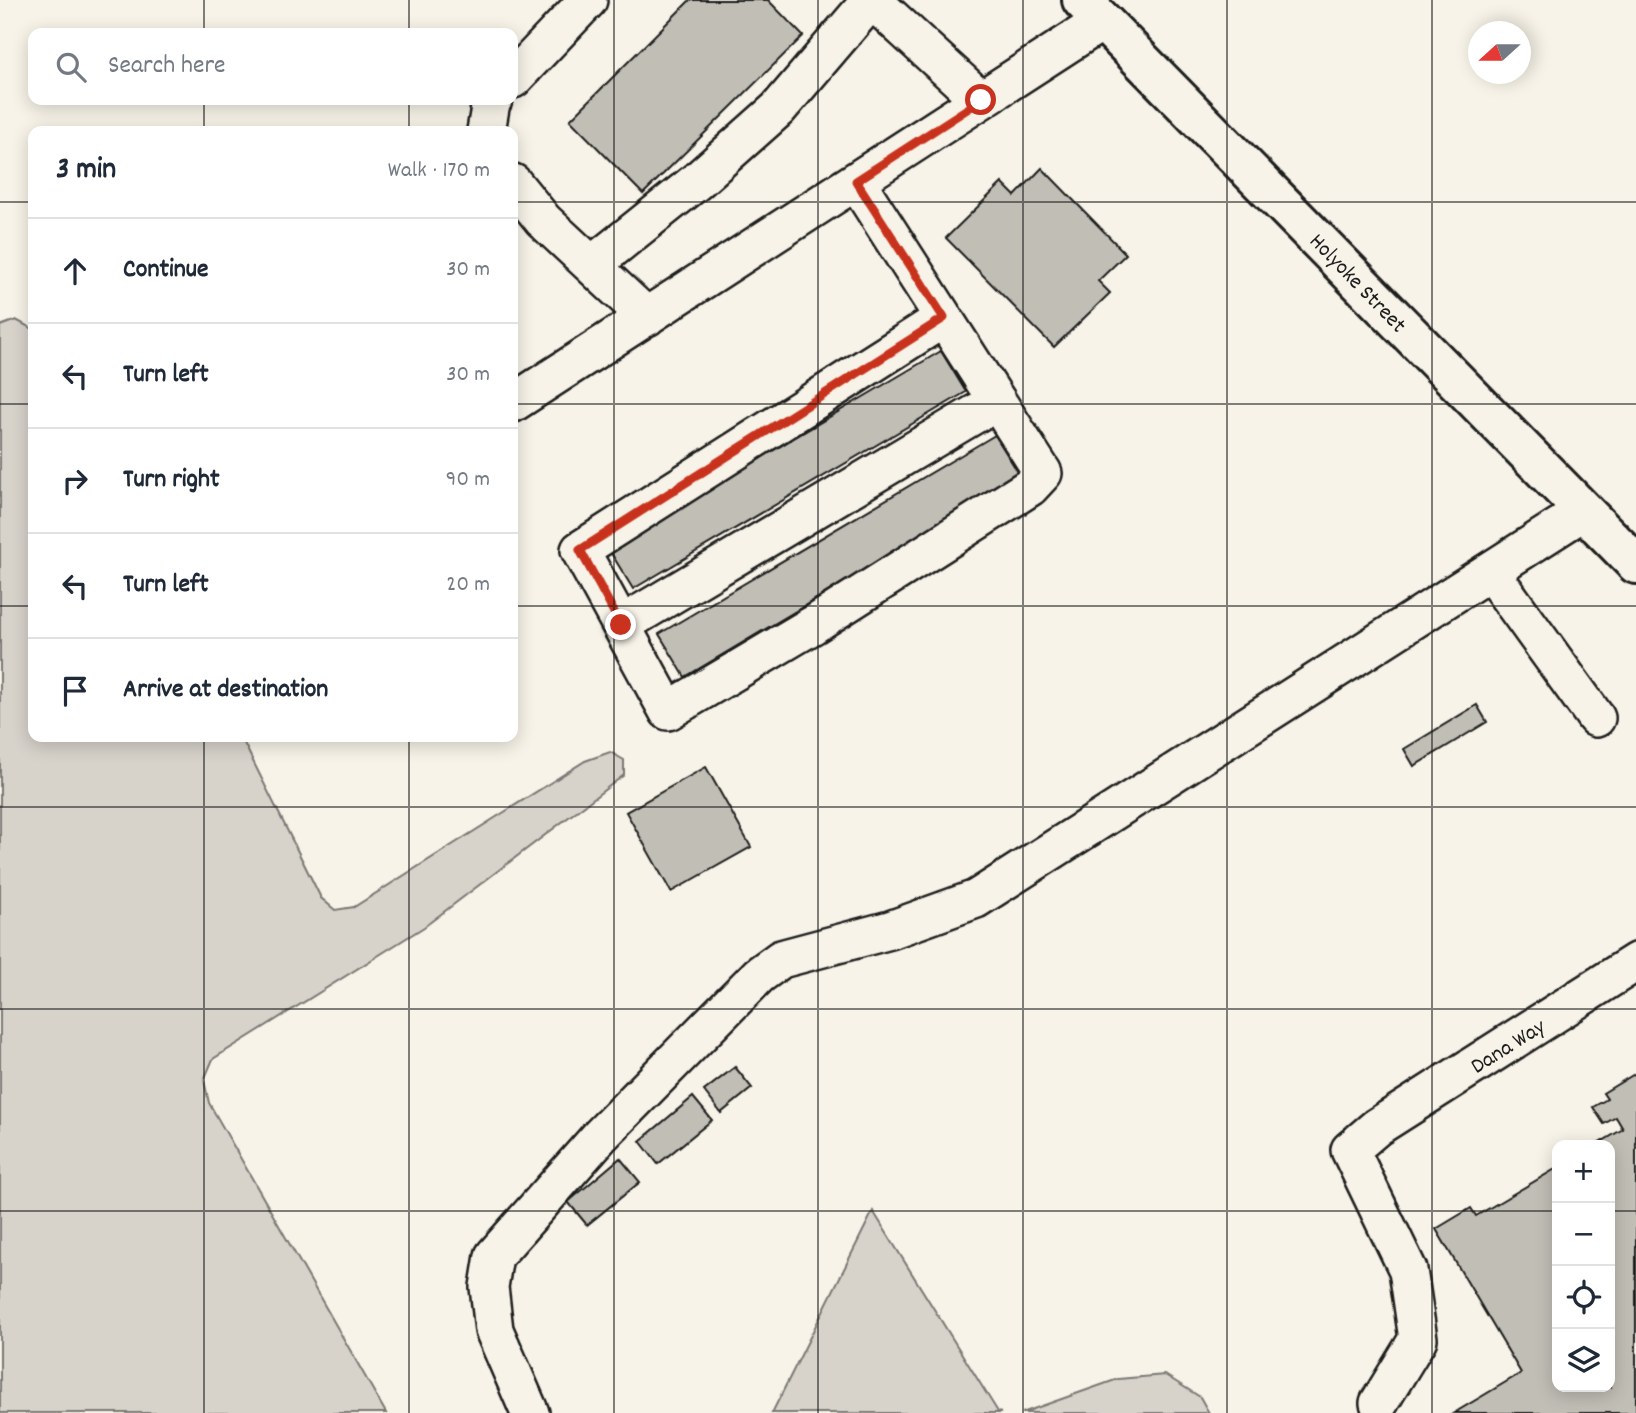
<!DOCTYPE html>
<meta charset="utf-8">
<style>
:root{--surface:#fff;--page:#f2f2f3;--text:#1f2937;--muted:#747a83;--line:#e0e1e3}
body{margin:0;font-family:Dekko,sans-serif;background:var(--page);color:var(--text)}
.controls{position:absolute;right:21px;bottom:21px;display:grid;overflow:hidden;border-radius:14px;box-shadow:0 4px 18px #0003}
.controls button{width:63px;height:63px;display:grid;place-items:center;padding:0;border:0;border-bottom:2px solid var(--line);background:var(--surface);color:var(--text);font:35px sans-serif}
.compass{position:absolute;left:1468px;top:21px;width:63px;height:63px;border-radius:50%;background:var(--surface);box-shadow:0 4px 18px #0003;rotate:249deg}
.stop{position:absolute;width:21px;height:21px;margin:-16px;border:5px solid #c8321e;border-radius:50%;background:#fff}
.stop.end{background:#c8321e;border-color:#fff;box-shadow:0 2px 7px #0008}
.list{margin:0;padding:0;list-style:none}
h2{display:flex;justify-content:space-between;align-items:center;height:91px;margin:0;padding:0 28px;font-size:30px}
h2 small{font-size:23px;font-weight:400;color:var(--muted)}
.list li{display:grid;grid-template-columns:46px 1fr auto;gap:21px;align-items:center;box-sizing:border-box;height:105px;padding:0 28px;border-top:2px solid var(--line)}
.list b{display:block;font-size:26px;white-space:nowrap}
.list em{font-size:23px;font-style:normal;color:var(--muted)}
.icon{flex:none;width:38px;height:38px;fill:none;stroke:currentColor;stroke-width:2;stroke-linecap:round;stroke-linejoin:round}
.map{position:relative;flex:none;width:1636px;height:1413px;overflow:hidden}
.search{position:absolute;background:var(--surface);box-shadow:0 4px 18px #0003;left:28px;top:28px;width:490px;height:77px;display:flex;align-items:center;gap:18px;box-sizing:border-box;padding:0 24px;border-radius:14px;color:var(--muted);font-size:26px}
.panel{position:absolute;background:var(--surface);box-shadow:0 4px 18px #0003;left:28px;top:126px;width:490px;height:616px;border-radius:14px}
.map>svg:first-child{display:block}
.green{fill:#d7d3cb;stroke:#7a7874;stroke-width:2}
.building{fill:#c0beb5;stroke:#1c1c1c;stroke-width:2}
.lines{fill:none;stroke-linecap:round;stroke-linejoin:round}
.minor-casing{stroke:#1c1c1c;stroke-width:42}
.major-casing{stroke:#1c1c1c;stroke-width:44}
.minor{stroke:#f7f3e8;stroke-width:37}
.major{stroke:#f7f3e8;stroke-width:38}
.route{stroke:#c8321e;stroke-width:9}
.grid{fill:none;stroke:#1c1c1c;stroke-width:2;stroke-opacity:0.55}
.labels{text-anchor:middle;stroke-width:6;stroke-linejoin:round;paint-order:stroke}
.street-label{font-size:23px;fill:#1c1c1c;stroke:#f7f3e8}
</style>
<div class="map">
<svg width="1636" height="1413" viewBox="0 0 1636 1413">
<rect width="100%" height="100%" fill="#f7f3e8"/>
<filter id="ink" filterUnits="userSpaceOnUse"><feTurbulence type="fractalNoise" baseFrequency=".0143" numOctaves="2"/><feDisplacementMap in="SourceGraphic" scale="14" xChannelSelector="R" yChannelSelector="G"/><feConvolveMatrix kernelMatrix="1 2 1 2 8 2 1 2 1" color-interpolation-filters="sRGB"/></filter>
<g filter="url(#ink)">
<!-- green -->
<path class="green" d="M16,320L33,329V737H241L321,898L335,910L354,907L585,761L610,752L624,760V775L424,927L213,1059L204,1080L209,1103L386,1413H0V326Z
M873,1211L998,1412L1001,1413H772Z
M1165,1375L1200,1397L1209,1413H1022L1118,1379Z"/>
<!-- building -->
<path class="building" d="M690,0H768L803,36L643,194L570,120Z
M1042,168L1126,254L1098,281L1110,293L1054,347L946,238L1002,183L1015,196Z
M941,351L966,392L633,589L608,548Z
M995,435L1021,477L685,677L659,634Z
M1477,705L1487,722L1414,766L1404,749Z
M706,767L751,847L671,892L626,812Z
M735,1067L752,1088L721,1113L704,1091Z
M1636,1073V1413H1454L1521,1373L1436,1229L1471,1208L1476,1216L1557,1168V1387H1610V1145H1596L1623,1129L1616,1117L1604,1124L1593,1107L1607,1099L1603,1093Z
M693,1097L712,1120L658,1164L640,1141Z
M620,1158L640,1182L587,1225L568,1202Z"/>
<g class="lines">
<!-- minor casing -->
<g class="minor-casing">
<path id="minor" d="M872,0L981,100
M513,79L588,0
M486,131L491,102L493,100
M856,181L1043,473L1030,487L813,625L668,711L580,550L944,318
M513,183L543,220L647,317
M592,265L697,181L778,109L871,0
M513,403L1103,21
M1490,571L1596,718
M621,625L997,401
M1379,1403L1418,1339L1408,1270L1350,1150L1377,1127L1636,962
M530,1413L494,1330L489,1287L494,1256L600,1136L759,975L781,959L890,930L976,899L1584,511"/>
</g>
<!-- major casing -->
<g class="major-casing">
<path id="major" d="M1082,0L1636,564"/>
</g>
<!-- minor -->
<use href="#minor" class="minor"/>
<!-- major -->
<use href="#major" class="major"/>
</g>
</g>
<g class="lines" filter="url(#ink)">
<!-- route -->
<path class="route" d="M621,625L580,550L944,318L856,181L981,100"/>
</g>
<!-- grid -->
<path class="grid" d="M204,0V33M409,0V33M614,0V1413M818,0V1413M1023,0V1413M1227,0V1413M1432,0V1413M204,100V131M409,100V131M0,202H33M513,202H1636M0,404H33M513,404H1636M0,606H33M513,606H1636M204,737V1413M409,737V1413M0,807H1636M0,1009H1636M0,1211H1557M1610,1211H1636"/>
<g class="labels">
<!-- street labels -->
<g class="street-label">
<text transform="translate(1359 282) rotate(46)" y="8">Holyoke Street</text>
<text transform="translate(1507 1045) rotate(-32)" y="8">Dana Way</text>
</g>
</g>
</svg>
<div class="controls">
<button>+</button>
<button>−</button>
<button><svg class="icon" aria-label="locate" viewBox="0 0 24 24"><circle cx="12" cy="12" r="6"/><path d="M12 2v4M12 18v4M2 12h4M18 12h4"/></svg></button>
<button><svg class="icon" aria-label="layers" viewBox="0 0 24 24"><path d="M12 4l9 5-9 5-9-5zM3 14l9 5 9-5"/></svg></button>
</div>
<svg class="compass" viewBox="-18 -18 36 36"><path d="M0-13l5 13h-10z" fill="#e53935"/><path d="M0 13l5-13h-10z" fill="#747a83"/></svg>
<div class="stop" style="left:981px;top:100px"></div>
<div class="stop end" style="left:621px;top:625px"></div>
<div class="search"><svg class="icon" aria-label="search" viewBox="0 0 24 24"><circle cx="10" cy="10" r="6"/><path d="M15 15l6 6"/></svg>Search here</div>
<section class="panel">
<h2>3 min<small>Walk · 170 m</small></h2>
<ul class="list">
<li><svg class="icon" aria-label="ahead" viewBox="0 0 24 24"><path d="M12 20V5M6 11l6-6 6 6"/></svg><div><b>Continue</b></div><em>30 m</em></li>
<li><svg class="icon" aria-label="left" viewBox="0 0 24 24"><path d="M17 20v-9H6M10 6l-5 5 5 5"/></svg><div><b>Turn left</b></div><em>30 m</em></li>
<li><svg class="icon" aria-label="right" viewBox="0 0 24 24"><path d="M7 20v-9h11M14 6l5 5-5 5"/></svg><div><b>Turn right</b></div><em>90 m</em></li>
<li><svg class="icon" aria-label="left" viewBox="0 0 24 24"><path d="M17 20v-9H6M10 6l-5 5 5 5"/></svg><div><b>Turn left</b></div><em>20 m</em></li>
<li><svg class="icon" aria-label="arrive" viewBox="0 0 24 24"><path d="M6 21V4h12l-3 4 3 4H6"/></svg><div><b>Arrive at destination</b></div></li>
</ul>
</section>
</div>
